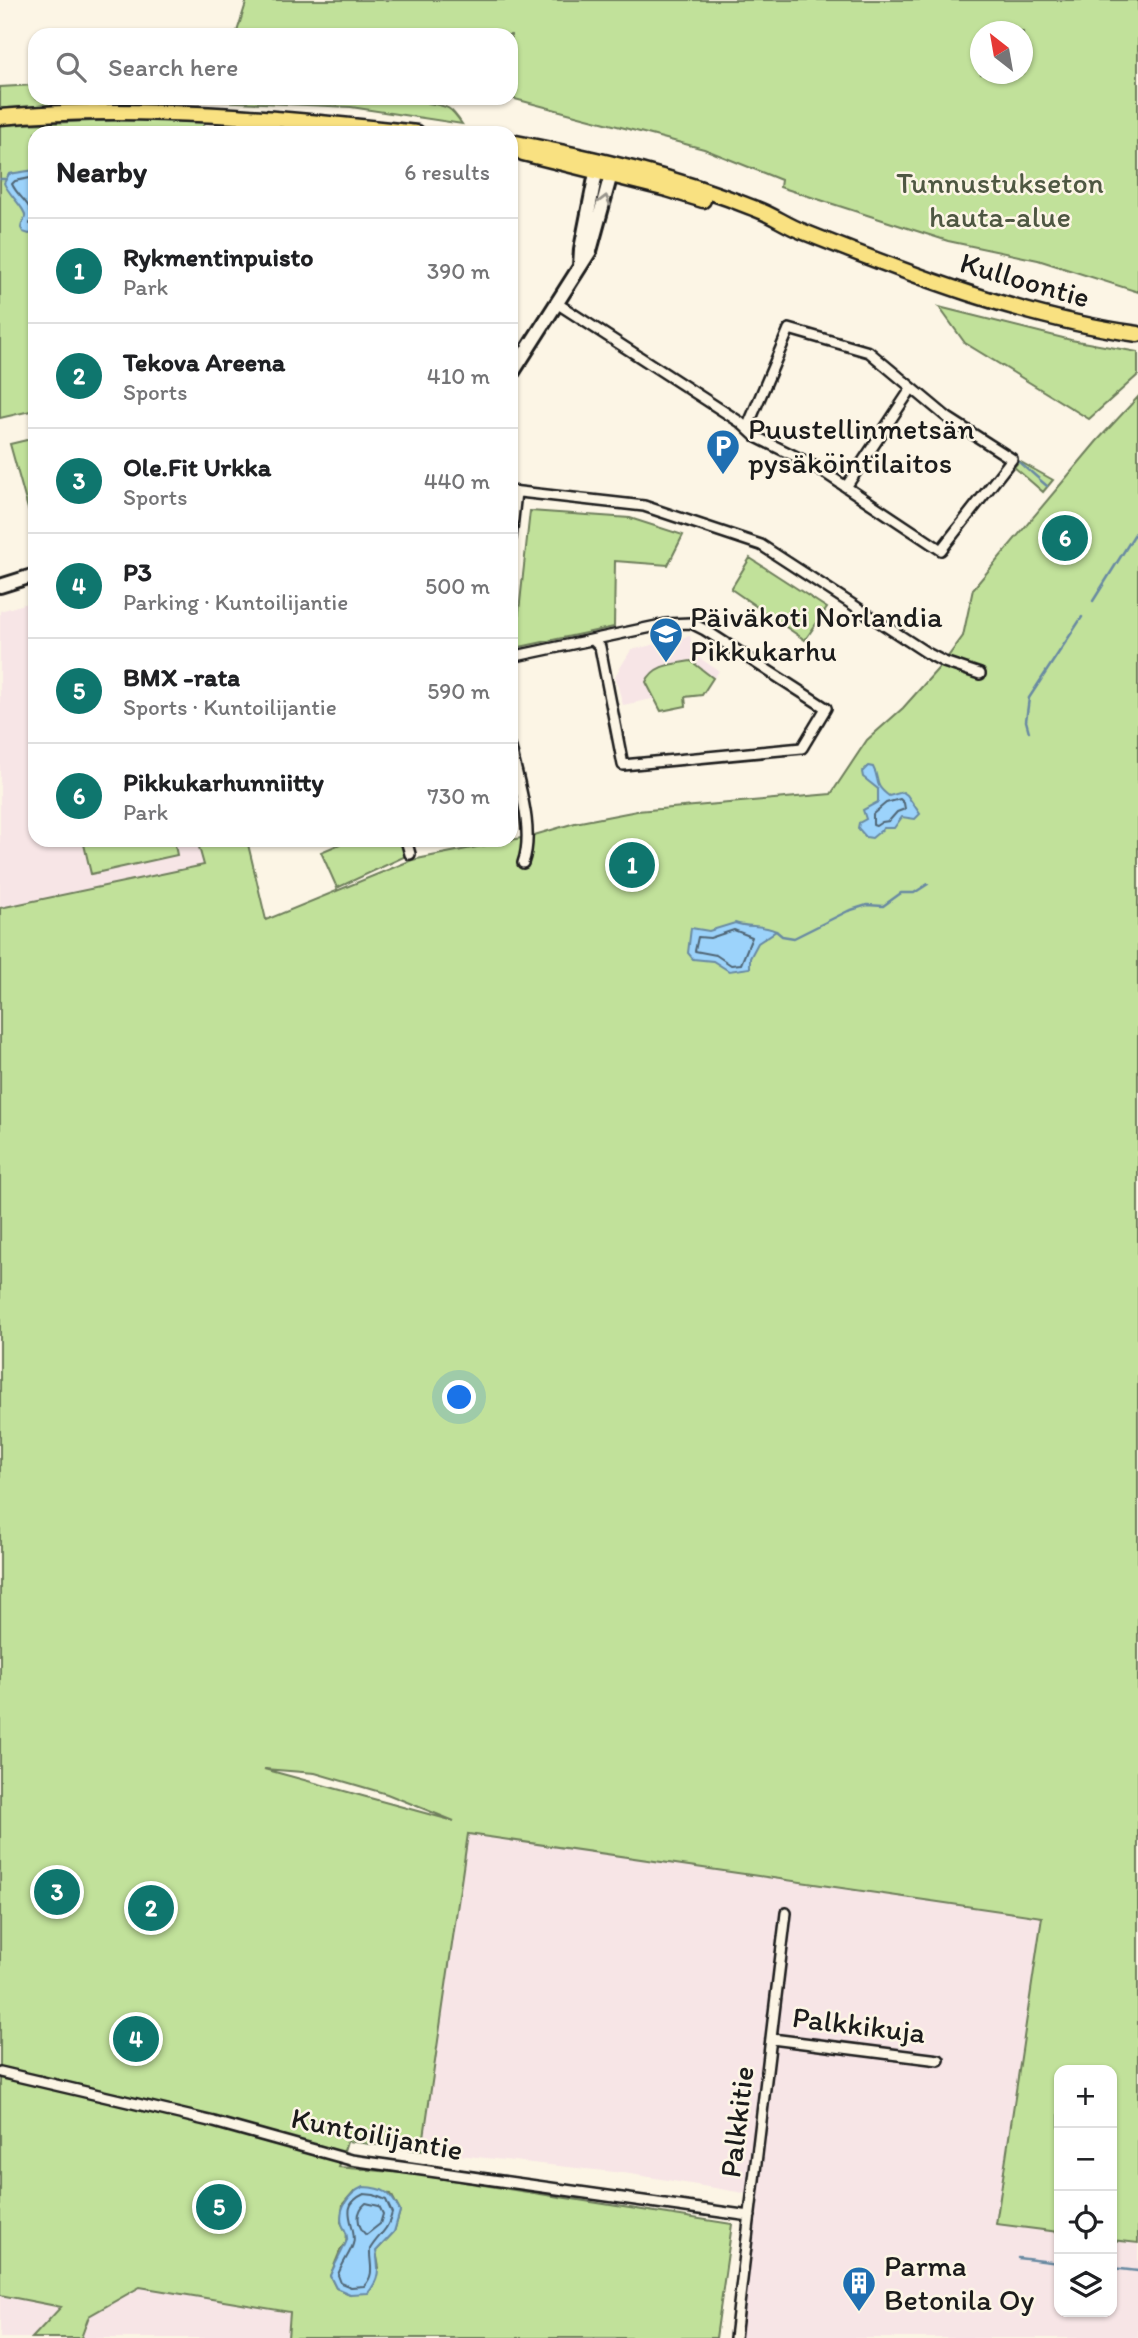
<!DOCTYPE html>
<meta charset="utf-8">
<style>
:root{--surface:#fff;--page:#f6f6f6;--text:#202124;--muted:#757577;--line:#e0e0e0;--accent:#0f766e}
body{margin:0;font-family:Itim,sans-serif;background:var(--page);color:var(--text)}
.controls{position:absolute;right:21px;bottom:21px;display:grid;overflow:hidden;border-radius:14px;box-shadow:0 2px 5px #0004}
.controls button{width:63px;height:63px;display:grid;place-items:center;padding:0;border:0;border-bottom:2px solid var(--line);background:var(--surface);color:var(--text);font:35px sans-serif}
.compass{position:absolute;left:970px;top:21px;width:63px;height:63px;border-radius:50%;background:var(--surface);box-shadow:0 2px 5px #0004;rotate:329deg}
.you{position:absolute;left:460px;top:1398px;width:24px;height:24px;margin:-18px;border:5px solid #fff;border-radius:50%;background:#1a73e8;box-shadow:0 0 0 10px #1a73e833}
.badge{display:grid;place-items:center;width:46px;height:46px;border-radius:50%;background:var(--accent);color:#fff;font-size:23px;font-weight:700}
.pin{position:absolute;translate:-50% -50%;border:4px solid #fff;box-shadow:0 2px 7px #0006}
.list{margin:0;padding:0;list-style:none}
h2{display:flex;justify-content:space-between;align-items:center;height:91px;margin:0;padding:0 28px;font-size:30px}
h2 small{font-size:23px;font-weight:400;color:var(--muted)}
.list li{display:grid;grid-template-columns:46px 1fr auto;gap:21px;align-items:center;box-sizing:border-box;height:105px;padding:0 28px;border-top:2px solid var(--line)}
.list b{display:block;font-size:26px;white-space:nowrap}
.list p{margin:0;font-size:23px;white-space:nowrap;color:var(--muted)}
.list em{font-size:23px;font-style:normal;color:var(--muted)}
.icon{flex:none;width:38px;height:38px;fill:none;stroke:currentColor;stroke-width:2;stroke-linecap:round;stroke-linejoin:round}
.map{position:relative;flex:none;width:1138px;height:2338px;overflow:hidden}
.search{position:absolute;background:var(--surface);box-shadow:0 2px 5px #0004;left:28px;top:28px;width:490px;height:77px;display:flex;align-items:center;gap:18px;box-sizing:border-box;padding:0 24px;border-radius:21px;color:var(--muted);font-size:26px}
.panel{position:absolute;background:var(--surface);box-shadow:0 2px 5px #0004;left:28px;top:126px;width:490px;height:721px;border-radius:21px}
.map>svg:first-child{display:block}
.built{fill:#f7e5e6}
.green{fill:#c1e19a;stroke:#6e7e5b;stroke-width:2;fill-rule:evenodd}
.water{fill:#9cd3fb;stroke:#698aa2;stroke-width:2}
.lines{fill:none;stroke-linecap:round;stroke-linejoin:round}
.shore{stroke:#4f6575;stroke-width:2}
.stream{stroke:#698aa2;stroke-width:2.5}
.street-casing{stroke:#1c1c1c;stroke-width:14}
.secondary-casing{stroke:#1c1c1c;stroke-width:18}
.primary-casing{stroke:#1c1c1c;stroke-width:19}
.street{stroke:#fcf5e5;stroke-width:9}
.secondary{stroke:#fcf5e5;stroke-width:12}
.primary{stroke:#f9e181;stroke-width:14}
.oneway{stroke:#97938b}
.labels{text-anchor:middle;stroke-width:5;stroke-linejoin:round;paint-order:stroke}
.park-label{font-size:30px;fill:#4e5742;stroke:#fcf5e5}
.street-label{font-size:30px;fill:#1c1c1c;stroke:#fcf5e5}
.poi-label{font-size:30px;fill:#1c1c1c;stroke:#fcf5e5;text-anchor:start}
</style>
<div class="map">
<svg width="1138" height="2338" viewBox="0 0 1138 2338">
<rect width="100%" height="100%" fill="#fcf5e5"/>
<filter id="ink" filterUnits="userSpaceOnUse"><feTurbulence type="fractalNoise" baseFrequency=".0143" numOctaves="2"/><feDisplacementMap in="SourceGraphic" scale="14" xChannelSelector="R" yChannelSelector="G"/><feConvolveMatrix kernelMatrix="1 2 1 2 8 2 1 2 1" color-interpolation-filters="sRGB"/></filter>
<g filter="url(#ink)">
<!-- built -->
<path class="built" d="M35,601V840H197L204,865L0,908V611Z
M690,636L695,655L719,671L702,695L655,701L652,699L623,705L615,676L631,650Z
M468,1834L1042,1917L997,2223L1059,2232V2312H1112V2240L1138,2243V2338H740L756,2195L631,2174L422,2151Z
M140,2287L290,2312L288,2338H82L89,2316Z
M0,2295L62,2307L32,2338H0Z"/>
<!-- green -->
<path class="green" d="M247,0H1138V292L1038,260L948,241L780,187L781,180L704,149L511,98V35H236ZM981,32H1023V74H981Z
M35,85V98H424L428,103C448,106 451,107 462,124L351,107L216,101L68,104L0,109V87Z
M118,120H206L200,133H35V410L0,418V125Z
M939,307L1071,340L1138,352V375L1089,419L965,343Z
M1138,397V2243L1112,2240V2070H1059V2232L996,2224L1042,1917L468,1834L422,2151L347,2141L339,2167L413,2174L732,2224L716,2338H288L290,2312L140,2287L89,2316L81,2338H32L61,2307L0,2295V908L204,865L197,840H247L266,920L412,860L531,836L575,823L637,811L831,794L867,740L903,708L944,662L963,636L973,589L1097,441ZM264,1769L315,1773L387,1794L454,1821ZM354,2191L391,2194L400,2211L394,2232L376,2251L379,2268L350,2294L336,2288L330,2276L340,2251L346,2243L347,2234L341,2222L343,2204Z
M35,438V534L10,444Z
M1019,461L1053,480L1043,492L1014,467Z
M530,511L630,518L683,535L668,565L615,561L614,627L515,648Z
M750,558L827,608L805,640L731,589Z
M691,661L713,678L702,695L685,697L686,706L661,711L646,682C654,664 674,664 691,661Z
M83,840H174L177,855L91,874Z
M349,840H402L408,855L337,888L321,852Z"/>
<!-- water -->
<path class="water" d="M35,170V232L29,234L23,232L21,228C21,224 24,221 25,217C27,210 8,194 4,183L9,174Z
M868,766L873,767C881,781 872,783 889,796L903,792L907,795L920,814L915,819L902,817L894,828H884L872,838L866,837L858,828L859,823L866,819L863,810L878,802V789L863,777L862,772Z
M735,923C748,928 763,924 776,931L758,943L750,958V968L729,971L713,961L693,959L688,953L691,928L709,931Z
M363,2187C385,2188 390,2192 400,2211L394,2232L376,2251C379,2269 380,2279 368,2293L350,2294L336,2288L330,2276C334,2265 344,2249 347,2240C348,2232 344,2230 342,2224C338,2208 349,2193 363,2187Z"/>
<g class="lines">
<!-- shore -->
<path class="shore" d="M35,177L15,181L12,184C19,200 36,204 30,224L35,226
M900,799L904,803L905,809L897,812L889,821L882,822L876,826L873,825V814L886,803Z
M734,930L752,937L741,964L731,965L716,955L695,951L698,937L710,938Z
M364,2194L374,2195L386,2200L392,2213C388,2231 379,2234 370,2249C369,2263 376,2274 364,2286L351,2287L341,2283L338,2275C341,2265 351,2252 353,2244C359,2227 335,2207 364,2194Z
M366,2203L379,2206L383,2214L380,2224L366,2235C357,2226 355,2212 366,2203Z"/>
<!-- stream -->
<path class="stream" d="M0,179H6
M1019,462L1029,471
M1031,472L1039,479
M1040,480L1047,486
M1093,601L1138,529
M1029,732L1026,721L1029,698L1082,617
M776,931L782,936L794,938L848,911L867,905L883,906L901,893H914L928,884
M1018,2258L1059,2263
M1112,2268L1138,2271"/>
<!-- street casing -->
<g class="street-casing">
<path id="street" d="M558,304L740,422L756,437L813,465L941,550L1012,459L948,418L869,352L789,329L747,428
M846,487L911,389
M511,491L644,506L761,545L927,653L944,662L980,674
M511,538L516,492
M511,657L666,624L691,623L705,630L826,708L802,748L623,765L600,647L594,641
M511,748C518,782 535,830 523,863
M406,840L410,854
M772,2039L939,2060
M0,2072L214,2122L351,2160L750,2216
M735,2338L786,1913"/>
</g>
<!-- secondary casing -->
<g class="secondary-casing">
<path id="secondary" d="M580,266L581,249L598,163
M511,375L590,251L613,167
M0,586L35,575"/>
</g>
<!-- primary casing -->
<g class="primary-casing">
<path id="primary" d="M0,117C139,104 279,118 417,133
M511,142C594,158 677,177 756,209C773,215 787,226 804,232C912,275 1023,318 1138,334
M523,153L667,189L703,200"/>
</g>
<!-- street -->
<use href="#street" class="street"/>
<!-- secondary -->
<use href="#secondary" class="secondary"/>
<!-- primary -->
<use href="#primary" class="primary"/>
</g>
<!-- one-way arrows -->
<defs><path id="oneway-chevron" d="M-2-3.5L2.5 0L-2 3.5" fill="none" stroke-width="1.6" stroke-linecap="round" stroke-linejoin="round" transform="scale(1.75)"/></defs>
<use class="oneway" href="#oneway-chevron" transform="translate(605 200) rotate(-75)"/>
</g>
<!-- icons -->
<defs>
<g id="parking-pin" transform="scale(1.75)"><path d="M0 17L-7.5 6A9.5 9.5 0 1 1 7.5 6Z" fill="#1f6fb2" stroke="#fcf5e5"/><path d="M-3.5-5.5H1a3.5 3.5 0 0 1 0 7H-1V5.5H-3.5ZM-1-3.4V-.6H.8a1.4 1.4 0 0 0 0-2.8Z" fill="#fff"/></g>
<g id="school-pin" transform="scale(1.75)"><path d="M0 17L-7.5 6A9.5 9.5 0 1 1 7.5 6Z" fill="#1f6fb2" stroke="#fcf5e5"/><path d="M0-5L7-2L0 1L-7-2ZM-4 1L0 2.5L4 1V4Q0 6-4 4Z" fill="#fff"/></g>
<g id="building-pin" transform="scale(1.75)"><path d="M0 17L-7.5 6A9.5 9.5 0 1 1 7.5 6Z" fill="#1f6fb2" stroke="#fcf5e5"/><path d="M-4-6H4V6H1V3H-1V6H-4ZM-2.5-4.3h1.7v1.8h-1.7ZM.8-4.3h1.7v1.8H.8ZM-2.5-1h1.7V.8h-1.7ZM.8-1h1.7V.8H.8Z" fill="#fff"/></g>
</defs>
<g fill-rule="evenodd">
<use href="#parking-pin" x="723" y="446"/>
<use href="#school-pin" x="666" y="634"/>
<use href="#building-pin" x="859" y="2283"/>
</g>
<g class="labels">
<!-- park labels -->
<g class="park-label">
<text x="1000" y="193">Tunnustukseton<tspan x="1000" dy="34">hauta-alue</tspan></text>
</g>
<!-- street labels -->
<g class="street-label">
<text transform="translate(1025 280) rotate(16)" y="10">Kulloontie</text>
<text transform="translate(859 2025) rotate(7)" y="10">Palkkikuja</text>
<text transform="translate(737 2122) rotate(-83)" y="10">Palkkitie</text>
<text transform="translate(377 2134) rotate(11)" y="10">Kuntoilijantie</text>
</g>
<!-- poi labels -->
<g class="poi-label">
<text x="748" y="439">Puustellinmetsän<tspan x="748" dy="34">pysäköintilaitos</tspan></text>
<text x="690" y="627">Päiväkoti Norlandia<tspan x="690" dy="34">Pikkukarhu</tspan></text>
<text x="884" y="2276">Parma<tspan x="884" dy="34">Betonila Oy</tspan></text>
</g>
</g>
</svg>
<div class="controls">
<button>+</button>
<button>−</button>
<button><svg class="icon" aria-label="locate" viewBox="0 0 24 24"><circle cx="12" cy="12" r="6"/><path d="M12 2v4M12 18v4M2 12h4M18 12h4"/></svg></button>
<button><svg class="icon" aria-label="layers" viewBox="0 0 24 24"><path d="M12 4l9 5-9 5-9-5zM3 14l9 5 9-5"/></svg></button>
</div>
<svg class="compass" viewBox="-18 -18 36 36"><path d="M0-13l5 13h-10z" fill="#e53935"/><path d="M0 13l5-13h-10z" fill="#757577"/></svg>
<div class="you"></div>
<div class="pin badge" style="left:632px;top:865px">1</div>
<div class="pin badge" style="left:151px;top:1908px">2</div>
<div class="pin badge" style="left:57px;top:1892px">3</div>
<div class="pin badge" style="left:136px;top:2039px">4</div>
<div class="pin badge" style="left:219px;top:2207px">5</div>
<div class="pin badge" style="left:1065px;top:538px">6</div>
<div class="search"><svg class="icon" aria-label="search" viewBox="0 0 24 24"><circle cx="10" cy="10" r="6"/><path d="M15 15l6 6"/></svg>Search here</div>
<section class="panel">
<h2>Nearby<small>6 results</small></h2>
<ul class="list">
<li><span class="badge">1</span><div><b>Rykmentinpuisto</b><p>Park</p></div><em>390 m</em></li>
<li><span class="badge">2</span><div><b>Tekova Areena</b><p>Sports</p></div><em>410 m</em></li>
<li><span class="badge">3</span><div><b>Ole.Fit Urkka</b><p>Sports</p></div><em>440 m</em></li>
<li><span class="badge">4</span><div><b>P3</b><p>Parking · Kuntoilijantie</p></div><em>500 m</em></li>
<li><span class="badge">5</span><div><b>BMX -rata</b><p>Sports · Kuntoilijantie</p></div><em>590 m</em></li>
<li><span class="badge">6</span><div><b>Pikkukarhunniitty</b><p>Park</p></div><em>730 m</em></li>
</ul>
</section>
</div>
